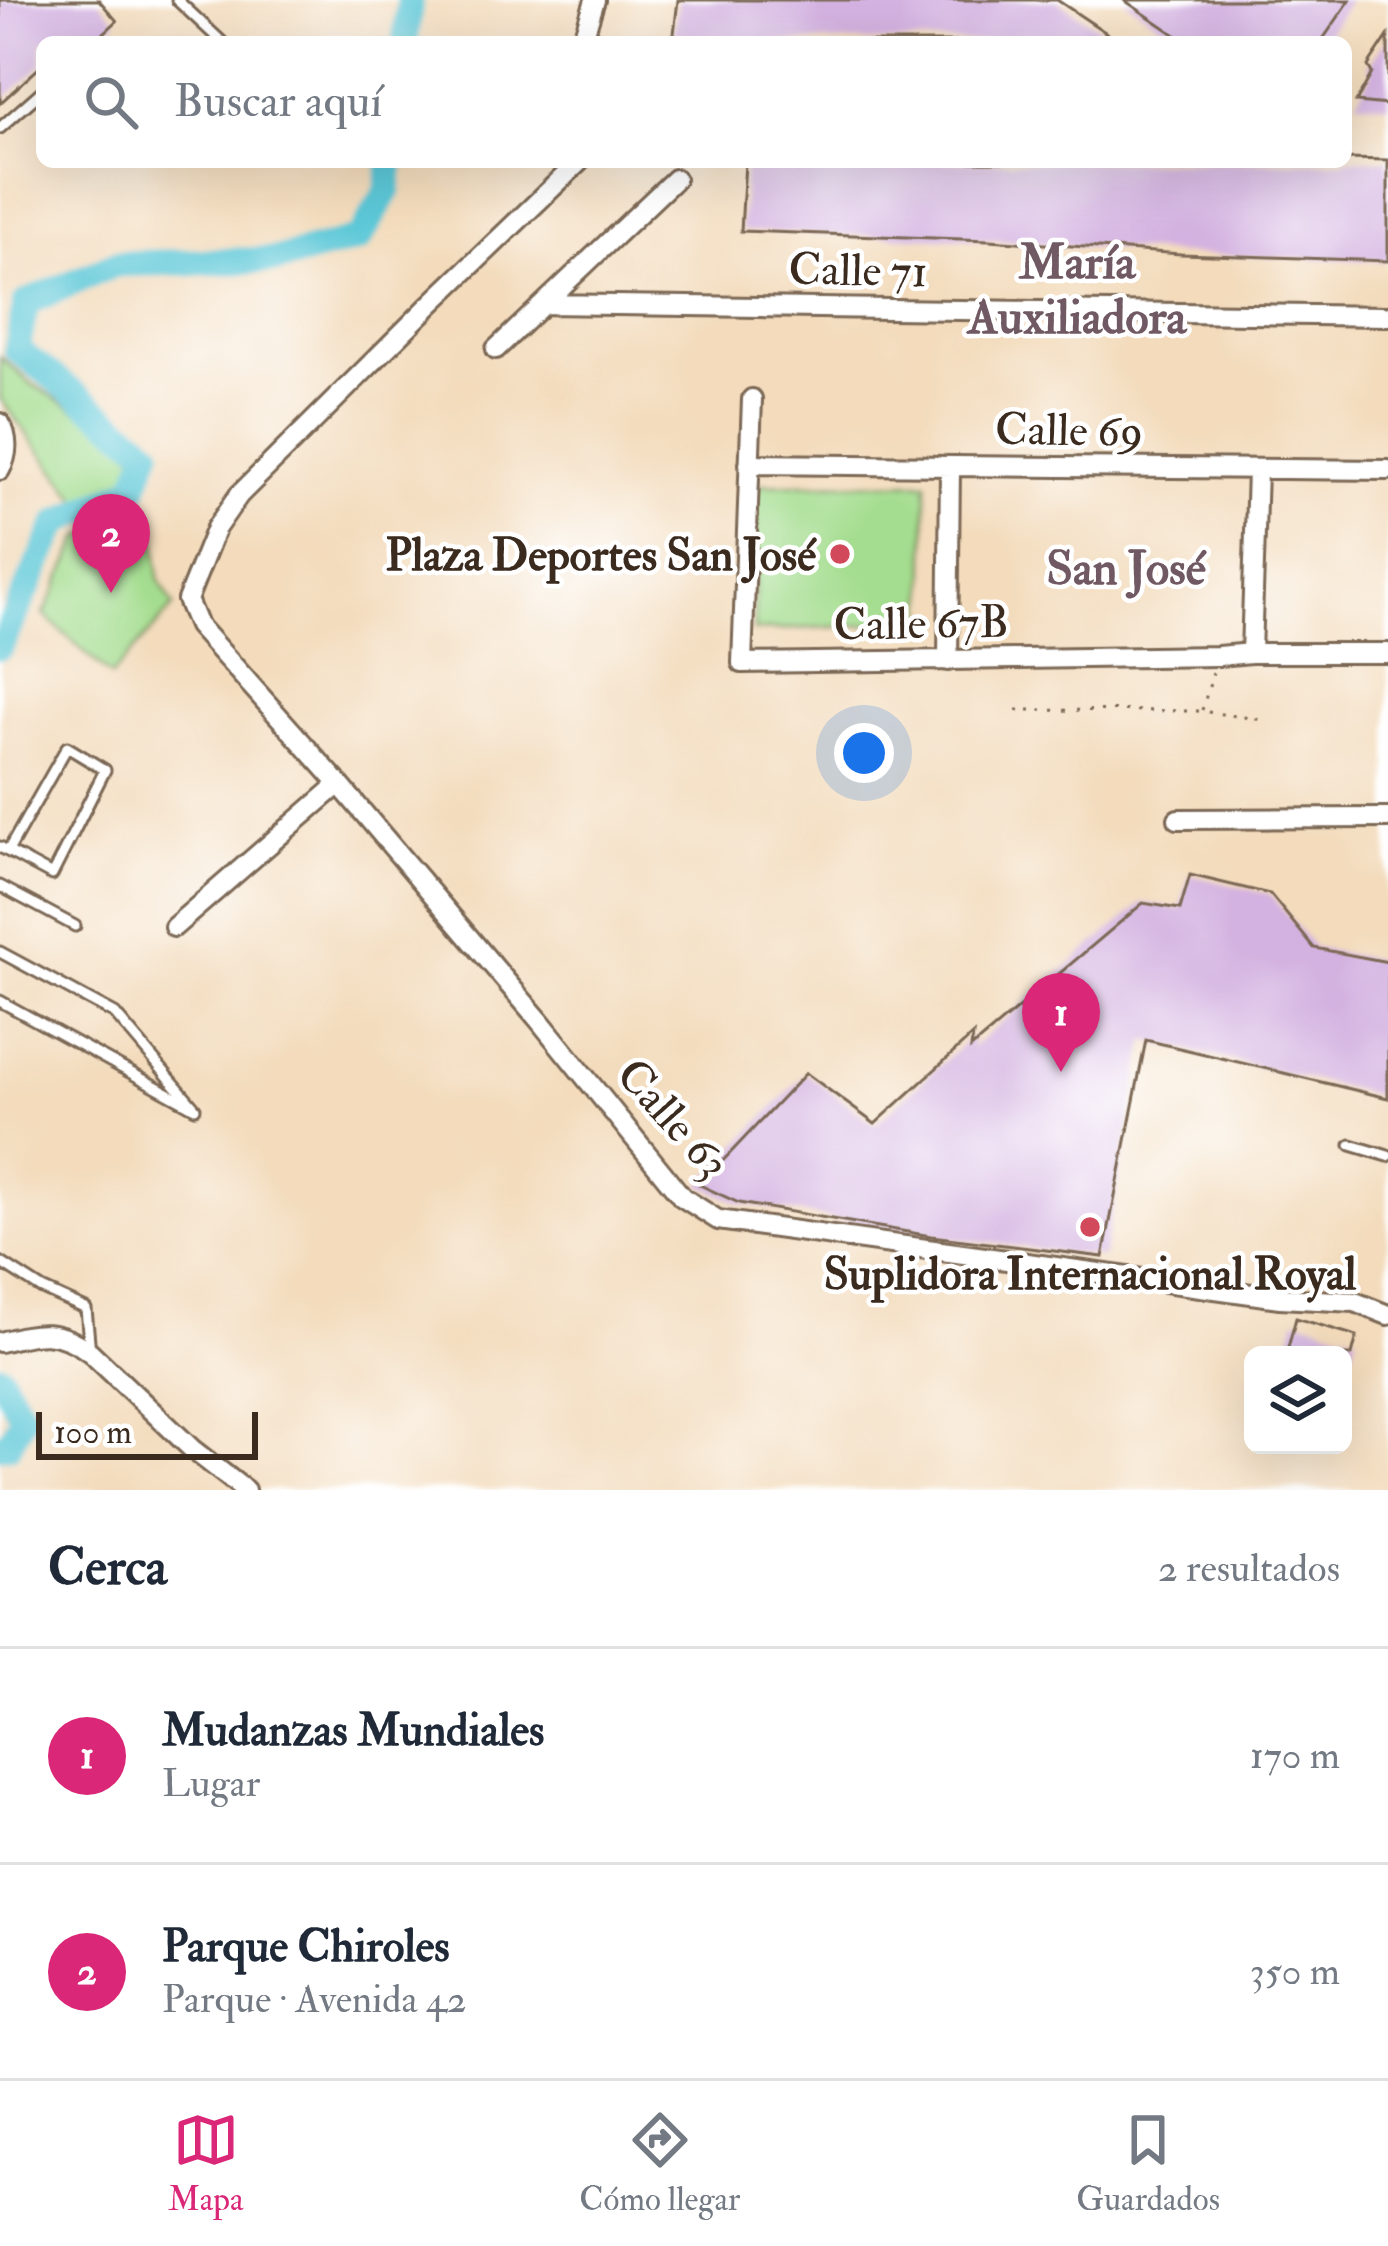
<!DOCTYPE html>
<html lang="es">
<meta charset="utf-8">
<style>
:root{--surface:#fff;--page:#f6f6f7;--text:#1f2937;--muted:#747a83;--line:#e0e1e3;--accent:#db2777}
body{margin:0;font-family:"IM FELL Double Pica",serif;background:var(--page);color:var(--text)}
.controls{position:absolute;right:36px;bottom:36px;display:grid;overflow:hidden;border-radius:18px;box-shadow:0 12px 48px #0002}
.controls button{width:108px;height:108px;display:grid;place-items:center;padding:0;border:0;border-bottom:3px solid var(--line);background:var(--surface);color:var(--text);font:60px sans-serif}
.scale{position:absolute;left:36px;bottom:30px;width:222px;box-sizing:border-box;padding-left:12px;border:6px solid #3b2a1e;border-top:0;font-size:33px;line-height:42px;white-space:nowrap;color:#3b2a1e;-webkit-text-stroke:9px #fff;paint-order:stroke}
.you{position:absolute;left:864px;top:753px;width:42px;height:42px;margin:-30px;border:9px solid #fff;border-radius:50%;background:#1a73e8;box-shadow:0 0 0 18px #1a73e833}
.badge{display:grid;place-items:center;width:78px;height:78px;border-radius:50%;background:var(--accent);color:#fff;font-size:39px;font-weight:700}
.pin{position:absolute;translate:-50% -99px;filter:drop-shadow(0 3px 6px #0008)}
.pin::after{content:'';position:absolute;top:63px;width:42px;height:36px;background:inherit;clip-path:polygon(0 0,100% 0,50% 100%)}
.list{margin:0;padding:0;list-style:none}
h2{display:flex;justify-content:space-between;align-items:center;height:156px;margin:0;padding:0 48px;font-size:51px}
h2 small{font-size:39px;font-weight:400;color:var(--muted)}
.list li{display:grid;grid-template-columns:78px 1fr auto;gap:36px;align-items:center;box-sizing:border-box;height:216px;padding:0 48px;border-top:3px solid var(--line)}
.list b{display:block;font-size:45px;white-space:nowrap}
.list p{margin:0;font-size:39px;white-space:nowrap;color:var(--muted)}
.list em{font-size:39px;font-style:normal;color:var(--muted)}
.icon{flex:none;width:66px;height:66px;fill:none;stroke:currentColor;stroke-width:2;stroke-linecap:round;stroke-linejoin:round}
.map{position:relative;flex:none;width:1388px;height:1490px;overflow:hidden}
.search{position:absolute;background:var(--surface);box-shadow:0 12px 48px #0002;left:36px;right:36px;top:36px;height:132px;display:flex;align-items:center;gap:30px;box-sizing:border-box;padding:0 42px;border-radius:18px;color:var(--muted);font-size:45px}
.sheet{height:588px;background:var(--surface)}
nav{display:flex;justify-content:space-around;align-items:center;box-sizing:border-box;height:168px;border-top:3px solid var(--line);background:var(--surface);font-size:33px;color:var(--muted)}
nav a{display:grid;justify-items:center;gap:6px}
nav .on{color:var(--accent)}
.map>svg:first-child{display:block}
.green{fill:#a4dd8f;stroke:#708456;stroke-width:3}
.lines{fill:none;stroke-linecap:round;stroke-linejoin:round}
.river{stroke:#5cc7d7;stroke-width:27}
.building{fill:#d3b1e0}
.service-casing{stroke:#7b6855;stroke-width:15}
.minor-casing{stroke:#7b6855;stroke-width:24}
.path{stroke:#7b6855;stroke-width:3;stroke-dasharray:3 9;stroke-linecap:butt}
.service{stroke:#fff;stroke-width:9}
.minor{stroke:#fff;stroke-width:18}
.poi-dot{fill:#d1495b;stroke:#fff;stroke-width:4.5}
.labels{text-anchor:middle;stroke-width:9;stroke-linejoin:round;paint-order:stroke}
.street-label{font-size:45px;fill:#3b2a1e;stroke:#fff}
.poi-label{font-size:45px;font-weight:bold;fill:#3b2a1e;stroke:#fff;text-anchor:end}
.neighbourhood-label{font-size:48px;font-weight:bold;fill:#705962;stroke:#fff}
</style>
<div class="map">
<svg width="1388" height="1490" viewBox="0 0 1388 1490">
<rect width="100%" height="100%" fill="#fff"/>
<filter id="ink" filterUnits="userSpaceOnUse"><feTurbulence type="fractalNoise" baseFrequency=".00833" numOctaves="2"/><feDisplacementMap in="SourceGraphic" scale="24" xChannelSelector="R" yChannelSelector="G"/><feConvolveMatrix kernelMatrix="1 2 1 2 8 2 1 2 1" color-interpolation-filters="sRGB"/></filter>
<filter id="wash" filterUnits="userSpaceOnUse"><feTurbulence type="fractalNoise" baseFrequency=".004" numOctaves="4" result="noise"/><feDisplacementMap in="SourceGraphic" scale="48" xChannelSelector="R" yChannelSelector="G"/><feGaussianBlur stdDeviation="2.7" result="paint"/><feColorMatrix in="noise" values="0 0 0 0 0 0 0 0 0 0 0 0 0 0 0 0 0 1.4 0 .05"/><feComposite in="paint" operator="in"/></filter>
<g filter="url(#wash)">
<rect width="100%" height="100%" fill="#f3dbbc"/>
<!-- green -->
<path class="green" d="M0,357L32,384L122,438L134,456L130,479L79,501L0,399Z
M927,482L925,622L754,631L756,485Z
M138,514L154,519L159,580L174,606L111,676L44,615L80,538Z"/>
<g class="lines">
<!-- river -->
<path class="river" d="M405,42L410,0
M0,647L58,523L135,487L149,450L17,350L26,303L115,264L277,260L359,239L388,190L391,162
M0,1376L23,1417L8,1445H0"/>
</g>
<g id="blocks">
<!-- building -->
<path class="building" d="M0,0H99L117,21L94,42H42V65L0,103Z
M678,0H1057L1120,42H673Z
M1124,0H1350L1321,42H1186Z
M1388,36V105L1356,102L1372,73L1368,66Z
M1346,159L1388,160V261L1181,254L989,240L741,231L745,162H1346Z
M1190,875L1270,894L1314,948L1388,962V1098L1146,1040L1103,1257L931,1236L739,1203L700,1185L806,1073L875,1124L973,1035L971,1048L1143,903L1180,909Z
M1296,1318L1357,1336L1352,1355H1286Z"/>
</g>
</g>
<g filter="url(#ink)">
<use href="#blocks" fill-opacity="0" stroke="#7b6855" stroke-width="3"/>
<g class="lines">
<!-- service casing -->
<g class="service-casing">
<path id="service" d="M177,0L222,42
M0,128L42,91
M0,847L52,875L105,770L67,747L8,851
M0,886L75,926
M0,952L115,1014L195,1108L0,1001
M1351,1145L1388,1156
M0,1262L42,1289L86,1309L90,1352"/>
</g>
<!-- minor casing -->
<g class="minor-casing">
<path id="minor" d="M595,0L584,35L595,42
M579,162L430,305L239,495L216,528L187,600L198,626L339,784L539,1020L682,1197L718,1220L1280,1298L1355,1302L1388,1315
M544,304L1388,316
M496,349L675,179
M752,399L742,663L1218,656L1251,653H1388
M0,423C9,438 8,455 0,470
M749,464L1388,470
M1251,653L1257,471
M948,661L950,467
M1178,819L1388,818
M174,927L339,784
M0,1342C37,1332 57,1328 90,1352L192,1449L245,1490"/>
</g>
<!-- path -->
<path class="path" d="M1016,710L1201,711L1264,720
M1202,710L1213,673"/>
<!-- service -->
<use href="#service" class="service"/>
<!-- minor -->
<use href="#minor" class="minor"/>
</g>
</g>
<!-- markers -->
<g class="poi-dot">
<circle cx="840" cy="554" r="12"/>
<circle cx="1090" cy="1227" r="12"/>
</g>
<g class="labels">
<!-- street labels -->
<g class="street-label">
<text transform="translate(858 269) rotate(1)" y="16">Calle 71</text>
<text transform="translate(1069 429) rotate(1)" y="16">Calle 69</text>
<text transform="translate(921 622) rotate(-1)" y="16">Calle 67B</text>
<text transform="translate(674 1118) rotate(48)" y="16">Calle 63</text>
</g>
<!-- poi labels -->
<g class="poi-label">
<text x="816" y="570">Plaza Deportes San José</text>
<text x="1090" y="1289" text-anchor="middle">Suplidora Internacional Royal</text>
</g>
<!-- neighbourhood labels -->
<g class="neighbourhood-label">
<text x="1077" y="278">María<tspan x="1077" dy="55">Auxiliadora</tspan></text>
<text x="1126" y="584">San José</text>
</g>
</g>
</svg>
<div class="controls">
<button><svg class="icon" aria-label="layers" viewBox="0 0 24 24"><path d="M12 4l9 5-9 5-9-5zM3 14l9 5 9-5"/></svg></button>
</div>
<div class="scale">100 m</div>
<div class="you"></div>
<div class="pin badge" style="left:1061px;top:1072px">1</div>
<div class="pin badge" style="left:111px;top:593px">2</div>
<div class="search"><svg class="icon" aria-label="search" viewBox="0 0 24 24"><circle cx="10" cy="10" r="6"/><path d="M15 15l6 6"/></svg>Buscar aquí</div>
</div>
<section class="sheet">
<h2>Cerca<small>2 resultados</small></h2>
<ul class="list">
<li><span class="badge">1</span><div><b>Mudanzas Mundiales</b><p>Lugar</p></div><em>170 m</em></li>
<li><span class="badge">2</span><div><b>Parque Chiroles</b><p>Parque · Avenida 42</p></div><em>350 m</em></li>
</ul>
</section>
<nav>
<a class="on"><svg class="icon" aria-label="map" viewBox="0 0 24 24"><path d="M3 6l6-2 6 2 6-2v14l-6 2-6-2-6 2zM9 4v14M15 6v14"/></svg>Mapa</a>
<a><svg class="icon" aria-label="directions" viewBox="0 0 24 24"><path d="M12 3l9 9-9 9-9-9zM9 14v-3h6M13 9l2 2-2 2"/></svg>Cómo llegar</a>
<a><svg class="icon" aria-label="saved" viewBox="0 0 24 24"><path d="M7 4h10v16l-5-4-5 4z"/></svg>Guardados</a>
</nav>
